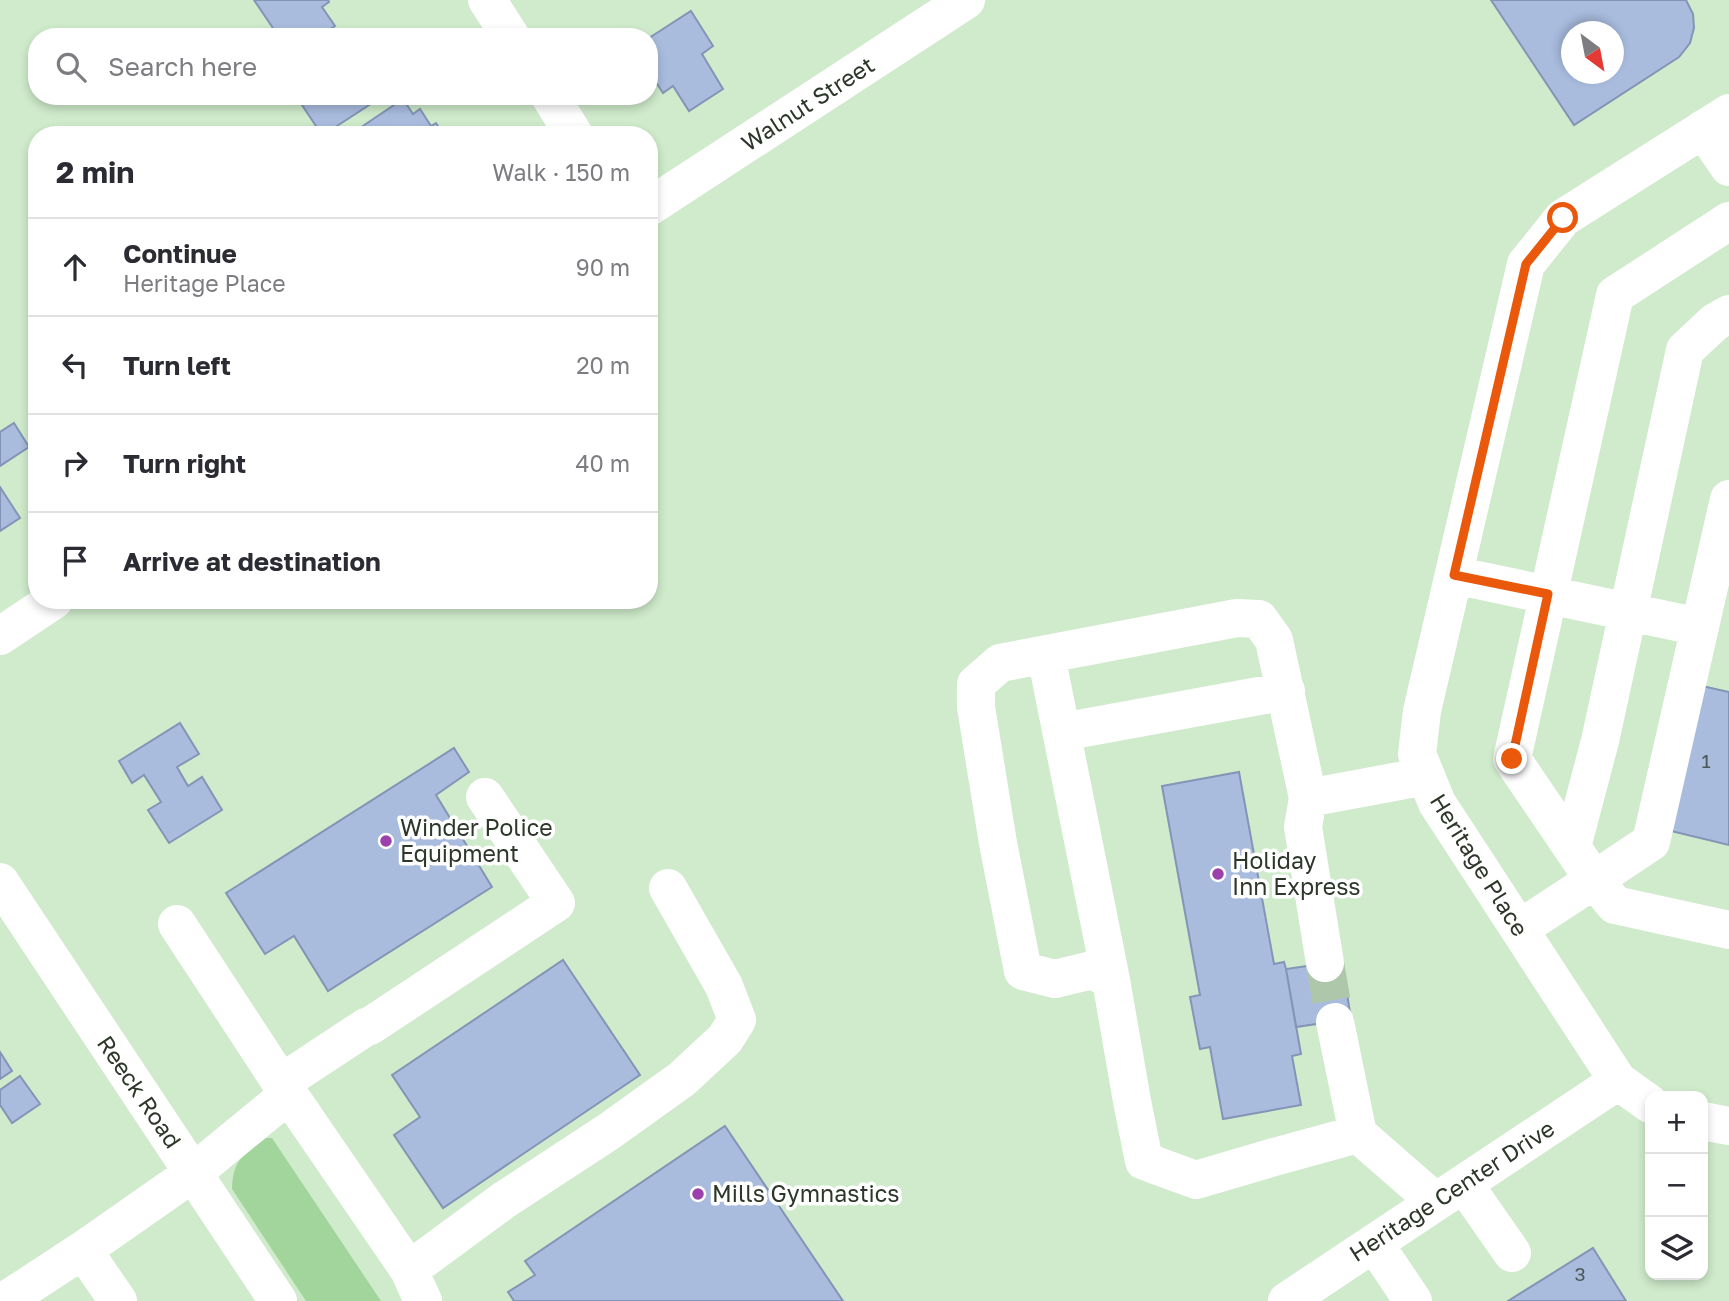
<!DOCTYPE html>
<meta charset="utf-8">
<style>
:root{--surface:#fff;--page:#f7f7f7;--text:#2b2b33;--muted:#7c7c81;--line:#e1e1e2}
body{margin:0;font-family:"Golos Text",sans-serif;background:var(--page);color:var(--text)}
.controls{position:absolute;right:21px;bottom:21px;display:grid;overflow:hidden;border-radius:14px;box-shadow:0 4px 10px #0003}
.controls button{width:63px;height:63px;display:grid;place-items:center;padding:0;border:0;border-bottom:2px solid var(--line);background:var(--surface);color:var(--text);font:35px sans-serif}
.compass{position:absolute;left:1561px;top:21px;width:63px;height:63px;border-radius:50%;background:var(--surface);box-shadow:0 4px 10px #0003;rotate:148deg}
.stop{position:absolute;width:21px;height:21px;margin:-16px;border:5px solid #ea580c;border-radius:50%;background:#fff}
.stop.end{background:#ea580c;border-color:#fff;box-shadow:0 2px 7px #0008}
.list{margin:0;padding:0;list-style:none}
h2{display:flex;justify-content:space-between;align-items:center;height:91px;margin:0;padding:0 28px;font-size:30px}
h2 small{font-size:23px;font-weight:400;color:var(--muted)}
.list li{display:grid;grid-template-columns:46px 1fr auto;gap:21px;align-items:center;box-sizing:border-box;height:98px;padding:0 28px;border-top:2px solid var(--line)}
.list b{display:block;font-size:26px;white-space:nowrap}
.list p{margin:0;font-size:23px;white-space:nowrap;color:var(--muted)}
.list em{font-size:23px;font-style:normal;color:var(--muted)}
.icon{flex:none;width:38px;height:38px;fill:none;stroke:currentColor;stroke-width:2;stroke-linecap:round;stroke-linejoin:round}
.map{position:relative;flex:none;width:1729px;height:1301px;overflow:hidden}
.search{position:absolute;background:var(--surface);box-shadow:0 4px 10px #0003;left:28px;top:28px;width:630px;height:77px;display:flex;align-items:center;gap:18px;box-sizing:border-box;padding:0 24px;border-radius:28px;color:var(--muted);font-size:26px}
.panel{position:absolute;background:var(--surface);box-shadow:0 4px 10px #0003;left:28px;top:126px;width:630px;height:483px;border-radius:28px}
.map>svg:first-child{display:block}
.green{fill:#a2d59b}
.building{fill:#a9bcde;stroke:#8395b6;stroke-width:2;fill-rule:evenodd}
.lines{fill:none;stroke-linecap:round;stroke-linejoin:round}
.minor-tunnel{stroke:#aec7ab;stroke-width:38;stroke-dasharray:38 19;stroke-linecap:butt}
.minor{stroke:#fff;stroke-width:38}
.route{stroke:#ea580c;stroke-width:9}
.poi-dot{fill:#9c41ab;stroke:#fff;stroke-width:2.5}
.labels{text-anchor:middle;stroke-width:7;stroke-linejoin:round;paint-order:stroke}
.number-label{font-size:19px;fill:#4b5857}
.street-label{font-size:23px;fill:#2c372a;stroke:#fff}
.poi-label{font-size:23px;fill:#2c372a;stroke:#fff;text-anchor:start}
</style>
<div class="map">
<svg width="1729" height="1301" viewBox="0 0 1729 1301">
<rect width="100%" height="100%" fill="#cfebcb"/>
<!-- green -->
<path class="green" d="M266,1138H272L381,1301H306L232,1189C233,1158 244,1155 266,1138Z"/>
<!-- building -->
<path class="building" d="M254,0H328L329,2L322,7L335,26L319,37H279Z
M1491,0H1686L1693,14L1694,28L1690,43L1679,57L1574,125ZM1572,32H1614V74H1572Z
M691,11L713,46L702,54L723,89L689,111L673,86L663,93L654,79L649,82V38Z
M303,96H383L323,135H322L298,99Z
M403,99L413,114L420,109L431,126L436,123L444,135H356L354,132Z
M14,423L29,447L0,466V432Z
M0,487L20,518L0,531Z
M1702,686L1729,692V845L1667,830Z
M180,723L199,754L177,767L188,786L202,777L222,810L169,843L148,810L161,802L144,775L132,783L119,761Z
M454,748L469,772L436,795L492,887L328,991L294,936L265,954L226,893Z
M1239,772L1274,964L1284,962L1286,969L1301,1054L1292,1056L1301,1105L1223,1119L1210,1047L1200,1049L1190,997L1200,995L1162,786Z
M563,960L640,1075L443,1208L394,1135L420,1117L392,1075Z
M1342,961L1351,1019L1296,1027L1286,969Z
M0,1052L12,1071L0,1079Z
M20,1076L40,1104L12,1123L0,1105V1090Z
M725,1126L843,1301H514L508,1292L535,1275L525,1261Z
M1593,1248L1626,1301H1508Z"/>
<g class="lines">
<!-- minor-tunnel -->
<path class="minor-tunnel" d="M1325,963L1335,1022"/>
<!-- minor -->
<path class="minor" d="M487,0L511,37
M550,96L574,135
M1703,129L1729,167
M649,207L966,0
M1729,221L1615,295L1512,759L1594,880L1651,842L1729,499
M1454,575L1700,627
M0,636L54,600
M1046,655L1111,980
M1062,732L1286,691
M1308,798L1274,640L1259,619L1237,618L1000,663L976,684V707L998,843L1023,971L1055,979L1092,970L1111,980L1132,1101L1144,1161L1196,1180L1274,1157L1358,1134
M1572,847L1600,741L1685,350L1715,322L1729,314
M0,882L278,1301
M177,924L281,1083L409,1270L423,1301
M1519,929L1594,880L1615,905L1729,930
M1325,963L1303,827L1308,798L1426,776
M1335,1022L1358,1134L1436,1202
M281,1083L366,1027L370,1026L556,903L485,797
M1650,1104L1618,1081L1437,803L1417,754L1422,711L1526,264L1563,218L1729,113
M1703,1121L1729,1126
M1464,1184L1512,1253
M1374,1243L1413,1301
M409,1270L504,1200L608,1132L682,1079L725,1039L737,1020L724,986L668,888
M5,1301L83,1250
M118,1301L83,1250L193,1173L289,1094
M1287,1301L1618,1081"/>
</g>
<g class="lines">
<!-- route -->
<path class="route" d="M1512,759L1548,594L1454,575L1526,264L1563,218"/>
</g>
<!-- markers -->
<g class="poi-dot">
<circle cx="386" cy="841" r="7"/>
<circle cx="1218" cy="874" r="7"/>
<circle cx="698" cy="1194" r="7"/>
</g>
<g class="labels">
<!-- number labels -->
<g class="number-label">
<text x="1706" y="768">1</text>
<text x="1580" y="1281">3</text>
</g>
<!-- street labels -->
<g class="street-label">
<text transform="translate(808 104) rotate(-33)" y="8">Walnut Street</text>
<text transform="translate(1479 865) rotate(58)" y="8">Heritage Place</text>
<text transform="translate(139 1092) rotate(56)" y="8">Reeck Road</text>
<text transform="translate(1452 1191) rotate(-33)" y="8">Heritage Center Drive</text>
</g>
<!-- poi labels -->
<g class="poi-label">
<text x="400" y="836">Winder Police<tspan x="400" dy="26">Equipment</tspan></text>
<text x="1232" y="869">Holiday<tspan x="1232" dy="26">Inn Express</tspan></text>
<text x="712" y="1202">Mills Gymnastics</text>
</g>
</g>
</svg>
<div class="controls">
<button>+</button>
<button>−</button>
<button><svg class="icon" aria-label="layers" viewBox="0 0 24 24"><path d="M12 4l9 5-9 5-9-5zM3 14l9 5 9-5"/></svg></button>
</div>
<svg class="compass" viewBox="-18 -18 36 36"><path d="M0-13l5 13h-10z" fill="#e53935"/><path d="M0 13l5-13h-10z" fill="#7c7c81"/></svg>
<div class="stop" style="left:1563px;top:218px"></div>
<div class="stop end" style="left:1512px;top:759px"></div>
<div class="search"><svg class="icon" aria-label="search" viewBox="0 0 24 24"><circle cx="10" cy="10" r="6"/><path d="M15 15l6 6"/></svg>Search here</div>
<section class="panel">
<h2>2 min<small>Walk · 150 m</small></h2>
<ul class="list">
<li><svg class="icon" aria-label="ahead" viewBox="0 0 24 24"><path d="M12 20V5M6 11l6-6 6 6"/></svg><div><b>Continue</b><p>Heritage Place</p></div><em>90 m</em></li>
<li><svg class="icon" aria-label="left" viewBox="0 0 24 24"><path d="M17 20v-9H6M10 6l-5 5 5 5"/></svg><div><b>Turn left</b></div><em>20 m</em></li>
<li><svg class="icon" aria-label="right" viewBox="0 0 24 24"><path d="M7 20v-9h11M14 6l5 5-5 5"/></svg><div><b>Turn right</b></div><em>40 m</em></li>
<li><svg class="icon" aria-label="arrive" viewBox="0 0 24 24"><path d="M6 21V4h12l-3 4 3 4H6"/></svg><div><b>Arrive at destination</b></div></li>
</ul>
</section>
</div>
